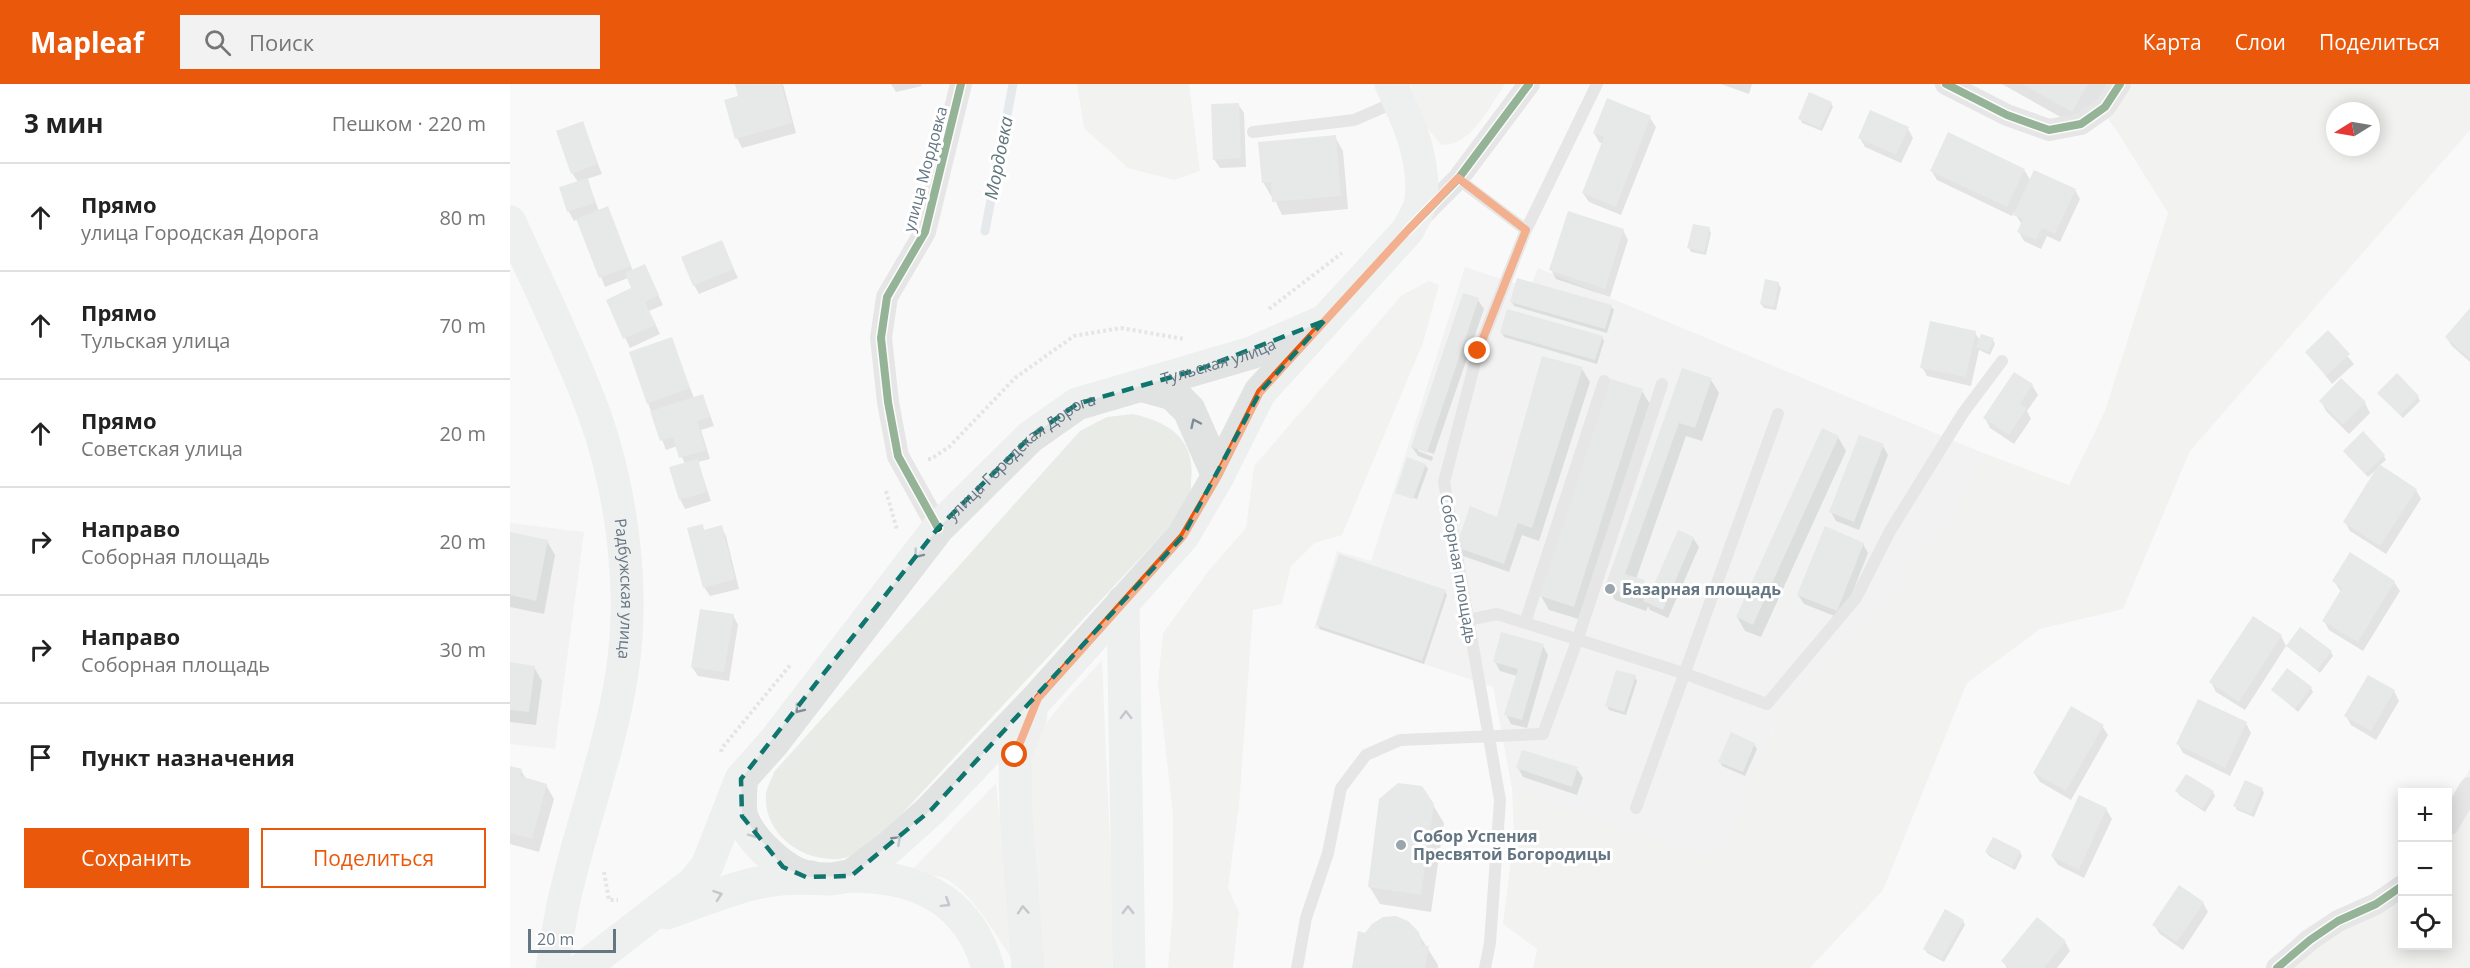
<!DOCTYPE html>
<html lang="ru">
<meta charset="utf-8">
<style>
:root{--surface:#fff;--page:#f2f2f2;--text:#222;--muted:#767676;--line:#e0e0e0;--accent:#ea580c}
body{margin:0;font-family:"Open Sans",sans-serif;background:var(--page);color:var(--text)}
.controls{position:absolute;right:18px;bottom:18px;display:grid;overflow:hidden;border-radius:0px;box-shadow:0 3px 15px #0003}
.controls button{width:54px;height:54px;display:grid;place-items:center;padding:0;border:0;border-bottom:2px solid var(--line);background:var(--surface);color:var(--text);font:30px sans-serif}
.compass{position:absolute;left:1816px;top:18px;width:54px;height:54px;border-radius:50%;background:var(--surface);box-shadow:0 3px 15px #0003;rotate:259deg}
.scale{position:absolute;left:18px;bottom:15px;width:88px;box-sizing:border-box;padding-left:6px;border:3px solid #657683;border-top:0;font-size:16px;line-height:21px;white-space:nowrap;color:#657683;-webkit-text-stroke:4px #fff;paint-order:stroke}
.stop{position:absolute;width:18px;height:18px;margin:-14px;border:4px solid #ea580c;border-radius:50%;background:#fff}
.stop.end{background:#ea580c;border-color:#fff;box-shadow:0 2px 6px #0008}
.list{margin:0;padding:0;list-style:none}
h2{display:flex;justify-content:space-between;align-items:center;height:78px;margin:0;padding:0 24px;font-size:26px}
h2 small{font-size:20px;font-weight:400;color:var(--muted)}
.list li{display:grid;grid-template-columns:39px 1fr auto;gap:18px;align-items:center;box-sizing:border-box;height:108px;padding:0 24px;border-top:2px solid var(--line)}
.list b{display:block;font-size:22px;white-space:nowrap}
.list p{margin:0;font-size:20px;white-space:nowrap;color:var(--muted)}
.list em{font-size:20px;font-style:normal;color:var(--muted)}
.actions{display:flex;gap:12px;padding:18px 24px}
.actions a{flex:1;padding:14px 0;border:2px solid var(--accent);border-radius:0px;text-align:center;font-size:21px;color:var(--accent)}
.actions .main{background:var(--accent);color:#fff}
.icon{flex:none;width:33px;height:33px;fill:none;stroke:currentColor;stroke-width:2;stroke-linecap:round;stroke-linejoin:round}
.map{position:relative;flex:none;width:1960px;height:884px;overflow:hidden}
header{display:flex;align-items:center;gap:36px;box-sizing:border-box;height:84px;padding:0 30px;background:var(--accent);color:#fff}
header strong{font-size:28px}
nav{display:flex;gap:33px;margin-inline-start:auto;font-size:21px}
.search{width:420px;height:54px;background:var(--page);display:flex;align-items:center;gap:15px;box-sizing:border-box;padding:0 21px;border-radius:0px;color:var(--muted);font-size:22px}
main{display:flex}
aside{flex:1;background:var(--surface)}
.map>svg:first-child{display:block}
.built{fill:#e8e9e9}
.green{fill:#e8ebe6;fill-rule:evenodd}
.shadow{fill:#0003}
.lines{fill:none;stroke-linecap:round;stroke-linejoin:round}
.stream{stroke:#ced6d9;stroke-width:9}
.building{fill:#d0d2d3}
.path{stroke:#cbcccd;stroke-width:4;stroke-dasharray:3 3;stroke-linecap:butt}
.lane{stroke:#cecfd0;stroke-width:12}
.street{stroke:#cecfd0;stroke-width:22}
.secondary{stroke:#e1e2e2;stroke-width:33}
.cycleway-casing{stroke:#fff;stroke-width:11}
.cycleway{stroke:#1b5e20;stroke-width:8}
.oneway{stroke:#7e8c96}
.route{stroke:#ea580c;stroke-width:8}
.marked{fill:none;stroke:#0f766e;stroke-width:4.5;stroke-dasharray:12 8;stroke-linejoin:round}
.poi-dot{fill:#99a4ac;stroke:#fff;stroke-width:2}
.labels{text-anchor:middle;stroke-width:6;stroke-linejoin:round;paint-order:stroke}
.street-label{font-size:16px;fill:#657683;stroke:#fff}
.poi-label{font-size:16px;font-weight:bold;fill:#657683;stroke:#fff;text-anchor:start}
.water-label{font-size:18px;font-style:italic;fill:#60757c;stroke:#fff}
</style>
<header>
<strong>Mapleaf</strong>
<div class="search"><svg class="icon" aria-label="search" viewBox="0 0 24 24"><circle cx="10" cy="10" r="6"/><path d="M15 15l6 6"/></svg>Поиск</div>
<nav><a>Карта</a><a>Слои</a><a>Поделиться</a></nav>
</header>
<main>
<aside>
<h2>3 мин<small>Пешком · 220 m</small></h2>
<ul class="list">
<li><svg class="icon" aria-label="ahead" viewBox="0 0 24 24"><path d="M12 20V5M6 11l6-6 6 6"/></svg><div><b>Прямо</b><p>улица Городская Дорога</p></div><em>80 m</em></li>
<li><svg class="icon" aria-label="ahead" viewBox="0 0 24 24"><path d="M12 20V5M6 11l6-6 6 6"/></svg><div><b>Прямо</b><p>Тульская улица</p></div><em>70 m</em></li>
<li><svg class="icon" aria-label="ahead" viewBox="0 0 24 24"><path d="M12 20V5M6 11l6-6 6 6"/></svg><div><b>Прямо</b><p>Советская улица</p></div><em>20 m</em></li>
<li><svg class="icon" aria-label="right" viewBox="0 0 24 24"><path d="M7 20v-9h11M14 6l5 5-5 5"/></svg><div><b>Направо</b><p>Соборная площадь</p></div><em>20 m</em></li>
<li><svg class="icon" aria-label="right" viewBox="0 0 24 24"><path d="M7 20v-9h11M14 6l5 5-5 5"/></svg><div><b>Направо</b><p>Соборная площадь</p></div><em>30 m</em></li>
<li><svg class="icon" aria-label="arrive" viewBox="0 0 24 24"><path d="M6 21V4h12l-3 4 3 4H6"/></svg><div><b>Пункт назначения</b></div></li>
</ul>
<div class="actions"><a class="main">Сохранить</a><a>Поделиться</a></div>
</aside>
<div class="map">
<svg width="1960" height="884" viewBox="0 0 1960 884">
<rect width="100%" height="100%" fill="#f9f9f9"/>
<!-- built -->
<path class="built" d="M955,183L1020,204L1028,184L1471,368L1444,437L1361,532L1269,630L1208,777L1002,704L983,603L804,544L827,467L861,477Z
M0,439L74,448L45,665L0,660Z"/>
<!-- green -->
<path class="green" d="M567,0H679L690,87L664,96L618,84L574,44Z
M900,0H995C979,23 962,62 931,61L918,45Z
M1598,0H1960V46L1680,367L1613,525L1530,545L1457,599L1373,806L1300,884H1023L1027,865L993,840L1004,750L1002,704L1208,777L1269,630L1361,532L1444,437L1471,368L1559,401L1595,327L1658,129L1607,47L1586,19ZM1825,27H1861V63H1825Z
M919,197L929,201L913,259L832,451L805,459L781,482L772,520L743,526L729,722L718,804L729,828L723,884H658L663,824V731L648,598L653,549L700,485L736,444L744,382L892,211Z
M623,330C659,338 686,355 681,397C681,403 681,410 678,415C673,425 666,434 659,443L360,764C350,767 339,774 329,775C292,778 253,750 256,710C257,703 262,695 264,688L570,347L597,333Z
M592,576L603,827L602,884H533L519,704C520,690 520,676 524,662C532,636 573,597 592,576Z
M1960,684V884H1757L1790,848L1823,827L1860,814L1887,795L1892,789V862H1938V721Z
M486,699L505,880C490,857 460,805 434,794C424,791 413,789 402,786Z"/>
<!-- shadow -->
<path class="shadow" d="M227,0H273L286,49L232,64L227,54L230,13Z
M381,0H411L412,2L386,8Z
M1211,0H1242L1239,10Z
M1492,0H1597L1572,45Z
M1321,19L1323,23L1312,47L1292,39L1290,34Z
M728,20L734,29L736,83L710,84L704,75Z
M1140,34L1146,43L1111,131L1079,118L1073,109L1093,60L1089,58L1084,49Z
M72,39L92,90L77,95L89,127L97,124L123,187L139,191L153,221L139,227L150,250L120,264L98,217L123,205L118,194L95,203L68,135L64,137L59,128L51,104L68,98L62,89Z
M1398,45L1403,54L1391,79L1355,63L1350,54Z
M825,53L833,67L838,125L772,131L763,112H761L753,98Z
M1421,86H1514L1521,97L1565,106L1570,115L1550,158L1537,152L1531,165L1514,157L1509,148L1512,141L1504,128L1502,132L1427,96Z
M1199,145L1201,149L1196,171L1181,168L1179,164Z
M1113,146L1118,156L1100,213L1046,195L1041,186Z
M211,158L228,194L189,210L184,201Z
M1268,199L1271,204L1266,226L1254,224L1251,220Z
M968,216L974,225L924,370L908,364V367L923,373L922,377L908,372L902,363Z
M1002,218L1101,222L1104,226L1097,249L1004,222Z
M1960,226V278L1942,262L1936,253Z
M992,249L1092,253L1094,257L1087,280L994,253Z
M1465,249L1470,256H1483L1485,260L1480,271L1469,266L1461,302L1417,292L1412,283Z
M1818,249L1844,280L1822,300L1797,268Z
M161,255L184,314L193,312L204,342L191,346L200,375L188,378L201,417L175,425L170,415L175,380L167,362L156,366L138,319Z
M1072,285L1080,298L1029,457L1012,451L999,488L953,472L948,462L989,434Z
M1173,286L1201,296L1209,309L1192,357L1176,352L1126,495L1134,498L1139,507L1144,505L1183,454L1189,463L1158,534L1140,526L1138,522L1136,527L1105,516L1097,503Z
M1504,290L1522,301L1528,311L1517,327L1521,335L1504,360L1480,344L1475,334Z
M1831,297L1855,319L1860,329L1839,350L1816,327L1811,317Z
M1132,307L1140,320L1072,536L1039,526L1031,512Z
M1872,313H1908L1910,317L1893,334Z
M1328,353L1336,367L1251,553L1235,547L1227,533Z
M1373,362L1378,371L1349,446L1326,437L1321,428Z
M1837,371L1874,372L1876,376L1869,382L1906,406L1911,415L1876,470L1840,447L1835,438L1867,385L1858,393Z
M915,381L918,385L907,415L887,408V410L886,408Z
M192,442L195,447L211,443L216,452L229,505L200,512L194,503Z
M0,450L37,457L45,471L34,530L0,523Z
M1353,460L1358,469L1332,535L1294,520L1288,511Z
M1824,497L1884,498L1890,507L1853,567L1819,546L1814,537L1831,508Z
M935,507L937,511L914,580L810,545L808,541Z
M223,531L228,541L219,597L188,592L182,583Z
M1771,552L1776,562L1735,626L1706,608L1701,598Z
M1033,562L1038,571L1017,644L1001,640L996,630L1007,592L990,587L985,578Z
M1778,562L1821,568L1823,572L1810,589Z
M0,579L24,583L32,597L26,641L0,638Z
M1125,593L1127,597L1116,631L1099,626L1097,622Z
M1801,604L1803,608L1788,628L1763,606Z
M1884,607L1889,617L1866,656L1841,641L1836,632Z
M1736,639L1741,649L1720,692L1673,669L1668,660Z
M1592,642L1598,651L1561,716L1530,698L1524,689Z
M1244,660L1247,665L1235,692L1212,682L1210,678Z
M0,683L11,686L16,695L36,701L44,715L29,768L0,760Z
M1008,684L1067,685L1073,694L1067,711L1013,693Z
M1752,705L1754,709L1744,733L1727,726L1725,722Z
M1667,707L1703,708L1705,712L1695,728L1669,711Z
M923,721L934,739L921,828L870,820L859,802Z
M1596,725L1602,735L1574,794L1548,781L1542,772Z
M1476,768H1510L1512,772L1505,786L1479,772Z
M1693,819L1698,828L1673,866L1650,850L1644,841Z
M1453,837L1455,841L1434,878L1417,869L1415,865Z
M908,849L928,881V884H843Z
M1555,858L1560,867L1547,884H1497L1493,877Z"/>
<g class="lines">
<!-- stream -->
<path class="stream" d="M475,147L503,0"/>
</g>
<!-- building -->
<path class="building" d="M225,0H271L282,39L225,55L214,16L228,12Z
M1512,0H1578L1562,28Z
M1299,8L1322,18L1310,44L1288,35Z
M1097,14L1141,32L1106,123L1072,109L1094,53L1083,49Z
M729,19L731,74L703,76L701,20Z
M1360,26L1399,43L1386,71L1348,54Z
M73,37L88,80L61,90L46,47Z
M1438,48L1515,85L1497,123L1420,87Z
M826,51L831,112L762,118L761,98L752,99L748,58Z
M1524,86L1566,105L1545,150L1532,144L1526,156L1507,148L1513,135L1503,131Z
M78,94L85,119L57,128L49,103Z
M98,122L121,182L89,194L66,135Z
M1058,127L1114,145L1095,205L1039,186Z
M1183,140L1200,143L1194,168L1177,164Z
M212,156L224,185L183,202L171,173Z
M135,180L149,211L135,218L146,241L113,255L96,216L121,204L115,189Z
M1007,194L1102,221L1095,245L1000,218Z
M1255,195L1269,198L1264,223L1250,220Z
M953,209L969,214L917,369L901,363Z
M1960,224V275L1935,253Z
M997,225L1093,252L1085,276L990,249Z
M1420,237L1466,247L1456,293L1410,284Z
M1818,246L1840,270L1816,292L1795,268Z
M1471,250L1484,254L1478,268L1466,263Z
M162,253L180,304L137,320L119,268Z
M1032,272L1073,283L1022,444L1008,439L994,480L946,463L960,422L987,433Z
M1172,284L1202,294L1185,344L1169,339L1115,490L1135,496L1128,514L1095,503Z
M1504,288L1523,300L1510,320L1517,324L1499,351L1473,334Z
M1887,289L1909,312L1890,331L1867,309Z
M1098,294L1133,305L1064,523L1030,512Z
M1831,294L1856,318L1833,341L1809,317Z
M193,310L200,333L187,337L196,366L169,374L163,353L150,357L140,327Z
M1312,344L1329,352L1243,541L1226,533Z
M1853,347L1875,371L1855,390L1833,367Z
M1349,351L1374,360L1344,438L1319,428Z
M897,373L916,380L903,415L885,409Z
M188,375L197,408L169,416L159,383Z
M1869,380L1907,405L1870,462L1833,438Z
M193,440L194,446L212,441L225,495L193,504L177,444Z
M1315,442L1354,459L1327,527L1287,511Z
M1168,446L1184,453L1153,526L1133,517L1139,501L1143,503Z
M0,448L38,456L26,517L0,511Z
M1840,468L1885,497L1848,558L1812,537L1832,504L1822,497Z
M829,470L936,506L912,577L806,541Z
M190,525L224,530L214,588L181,583Z
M1743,532L1772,551L1729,618L1699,598Z
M1790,543L1822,567L1807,586L1776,562Z
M991,548L1034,560L1012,636L994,631L1008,585L983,578Z
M0,578L25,582L19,628L0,626Z
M1777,584L1802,603L1785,625L1761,606Z
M1106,586L1126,591L1114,628L1095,622Z
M1858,591L1885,606L1861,647L1834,632Z
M1688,615L1737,638L1715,684L1666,660Z
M1561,622L1594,641L1556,707L1523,689Z
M1221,648L1245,659L1233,688L1208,678Z
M1012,666L1068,683L1062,703L1006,684Z
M0,682L12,685L10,692L37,700L22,755L0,749Z
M1676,690L1704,707L1692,725L1665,707Z
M1735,696L1753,704L1741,730L1723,722Z
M888,699L912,702L924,720L911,811L858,803L869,715Z
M1569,711L1597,724L1569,786L1541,772Z
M1483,753L1511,767L1502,783L1475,768Z
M1669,801L1694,818L1667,858L1642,841Z
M1435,825L1454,836L1432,875L1413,865Z
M886,832L898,837L909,848L912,861L919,862L915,884H842L848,847L855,849L862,840L873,833Z
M1527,833L1556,857L1534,884H1500L1491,877Z"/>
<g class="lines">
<!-- path -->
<path class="path" d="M759,225L832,169
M418,375H421L439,363L505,294L564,252L611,244L674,255
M376,407L387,446
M211,668L212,664L281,580
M94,788L99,816H108"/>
<!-- lane -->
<path class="lane" d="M743,48L844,36L888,17
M948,95L1016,146L968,267L934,398L990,716L980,859L975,884
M1016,146L1087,0
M958,536L987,530L1173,589L1257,620L1346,514L1380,447L1453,329L1492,277
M1015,539L1094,297
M1126,724L1268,330
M787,884L796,834L818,769L831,704L856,671L890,656L1033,650L1068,554L1152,300"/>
<!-- street -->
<path class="street" d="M1436,0L1497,31L1539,46L1571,40L1595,23L1610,0
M907,136L948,95L1019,0
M428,444L388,372L378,318L371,254L377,213L415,148L451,0
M1938,741L1960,704
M1767,884L1800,856L1828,837L1866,820L1892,802"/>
<!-- secondary -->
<g class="secondary">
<path id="s1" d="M0,138C28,201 60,264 84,329C112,407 125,506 112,589C101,662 74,731 57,804C50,830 47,857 42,884"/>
<path d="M634,302L663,310L679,326L708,392"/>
<path d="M613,518L619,884"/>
<path d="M231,700C231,709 229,724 232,733C240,756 276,791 301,793"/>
<path d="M341,792L381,762L421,726L528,614L673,452L708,392L750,308L898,146C902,137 910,126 911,116C916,76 898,36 881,0"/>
<path d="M157,829C194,816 232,799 271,795C288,793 304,795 321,795C329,794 336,792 344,792C410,793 459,817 478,884"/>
<path id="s2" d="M73,884L183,799L197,782L231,695L264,658L428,444L520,353L567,320L741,269L814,237"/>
<path d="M518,884L506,730L505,671L521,631"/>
</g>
<!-- cycleway casing -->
<g class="cycleway-casing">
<path id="cycleway" d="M1436,0L1497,31L1539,46L1571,40L1595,23L1610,0
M898,146L948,95L1019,0
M428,444L388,372L378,318L371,254L377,213L415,148L451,0
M1767,884L1800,856L1828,837L1866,820L1892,802"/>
</g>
<!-- cycleway -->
<use href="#cycleway" class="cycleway"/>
</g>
<!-- one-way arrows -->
<defs><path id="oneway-chevron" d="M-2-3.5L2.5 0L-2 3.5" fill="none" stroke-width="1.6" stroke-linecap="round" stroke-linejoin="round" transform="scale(1.5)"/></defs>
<g class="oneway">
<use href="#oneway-chevron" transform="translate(685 339) rotate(-115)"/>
<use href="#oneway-chevron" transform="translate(408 470) rotate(128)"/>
<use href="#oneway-chevron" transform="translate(289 625) rotate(128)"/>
<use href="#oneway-chevron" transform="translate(616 631) rotate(-91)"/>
<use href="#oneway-chevron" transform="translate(244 750) rotate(54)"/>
<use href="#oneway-chevron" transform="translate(387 756) rotate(-42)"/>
<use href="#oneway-chevron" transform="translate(208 811) rotate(-19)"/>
<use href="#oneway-chevron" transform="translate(436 819) rotate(32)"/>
<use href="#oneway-chevron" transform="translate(513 826) rotate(-94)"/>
<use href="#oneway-chevron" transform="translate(618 826) rotate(-90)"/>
</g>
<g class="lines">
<!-- route -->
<path class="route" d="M505,671L528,614L673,452L708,392L750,308L898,146L948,94L1016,146L968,267"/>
</g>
<!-- marked area -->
<path d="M0 0H1960V884H0ZM814,237L750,308L673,452L421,726L341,792L296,793L273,783L232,732L231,695L428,444L520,353L567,320L690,285Z" fill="#f9f9f9" fill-opacity=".55" fill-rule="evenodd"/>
<path class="marked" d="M814,237L750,308L673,452L421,726L341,792L296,793L273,783L232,732L231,695L428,444L520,353L567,320L690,285Z"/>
<!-- markers -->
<g class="poi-dot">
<circle cx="1100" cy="505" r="6"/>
<circle cx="891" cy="761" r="6"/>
</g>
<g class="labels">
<!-- street labels -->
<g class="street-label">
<text transform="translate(415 85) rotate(-75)" y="6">улица Мордовка</text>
<text dy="6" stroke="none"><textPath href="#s2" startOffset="908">Тульская улица</textPath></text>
<text dy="6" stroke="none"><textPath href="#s2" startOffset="684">улица Городская Дорога</textPath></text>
<text transform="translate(949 485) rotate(80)" y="6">Соборная площадь</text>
<text dy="6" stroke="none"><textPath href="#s1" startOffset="388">Радбужская улица</textPath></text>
</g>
<!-- poi labels -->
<g class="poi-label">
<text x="1112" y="511">Базарная площадь</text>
<text x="903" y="758">Собор Успения<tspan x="903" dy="18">Пресвятой Богородицы</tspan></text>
</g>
<!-- water labels -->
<g class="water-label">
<text transform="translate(489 74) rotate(-79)" y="6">Мордовка</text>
</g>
</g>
</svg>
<div class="controls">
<button>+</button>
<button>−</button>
<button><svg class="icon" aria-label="locate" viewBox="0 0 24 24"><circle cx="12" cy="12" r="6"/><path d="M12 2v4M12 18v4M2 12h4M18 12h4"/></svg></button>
</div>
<svg class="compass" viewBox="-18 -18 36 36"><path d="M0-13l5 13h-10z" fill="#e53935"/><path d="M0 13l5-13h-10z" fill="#767676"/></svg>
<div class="scale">20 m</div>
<div class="stop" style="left:505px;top:671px"></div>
<div class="stop end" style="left:968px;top:267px"></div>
</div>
</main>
